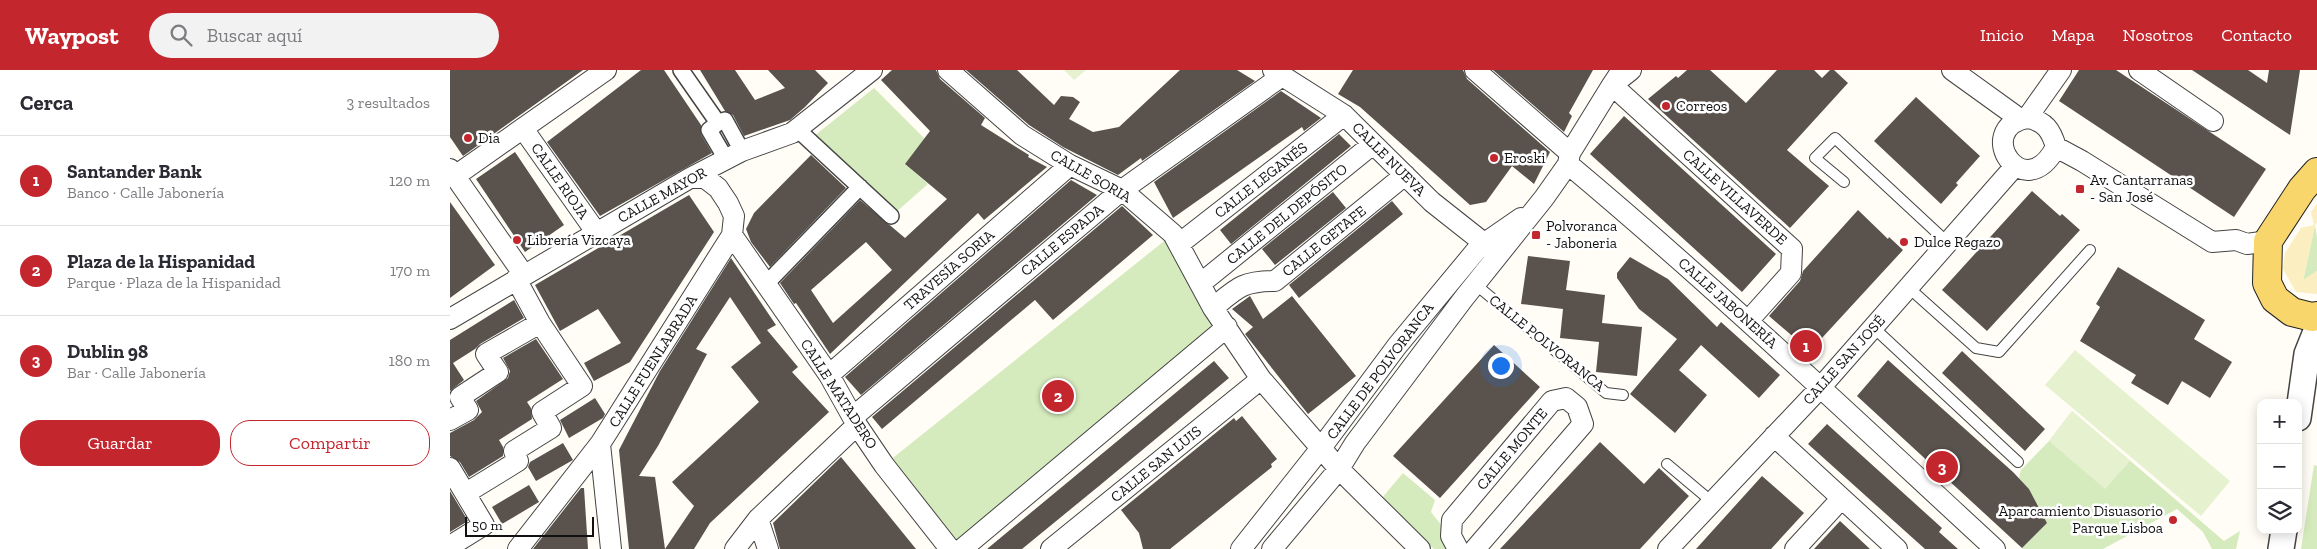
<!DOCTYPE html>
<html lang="es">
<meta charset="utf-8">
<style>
:root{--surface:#fff;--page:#f2f2f3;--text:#2b2b33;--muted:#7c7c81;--line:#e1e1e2;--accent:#c4262e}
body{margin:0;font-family:"Zilla Slab",serif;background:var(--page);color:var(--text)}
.controls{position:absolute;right:15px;bottom:15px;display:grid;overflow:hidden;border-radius:10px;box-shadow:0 2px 12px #0003}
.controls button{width:45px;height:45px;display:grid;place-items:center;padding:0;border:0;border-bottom:1px solid var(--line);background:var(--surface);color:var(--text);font:25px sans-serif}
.scale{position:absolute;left:15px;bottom:12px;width:129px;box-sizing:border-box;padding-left:5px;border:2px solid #111;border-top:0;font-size:14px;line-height:18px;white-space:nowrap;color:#111;-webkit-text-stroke:4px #fff;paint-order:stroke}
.you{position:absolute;left:1050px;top:295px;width:18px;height:18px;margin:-12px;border:4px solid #fff;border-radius:50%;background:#1a73e8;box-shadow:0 0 0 8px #1a73e833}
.badge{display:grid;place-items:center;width:32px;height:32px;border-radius:50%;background:var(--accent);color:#fff;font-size:16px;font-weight:700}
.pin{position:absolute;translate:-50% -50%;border:2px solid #fff;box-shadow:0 1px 5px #0006}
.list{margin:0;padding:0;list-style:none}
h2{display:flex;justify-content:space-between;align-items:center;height:65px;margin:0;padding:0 20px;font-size:21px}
h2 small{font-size:16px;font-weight:400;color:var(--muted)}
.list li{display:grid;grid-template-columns:32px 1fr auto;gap:15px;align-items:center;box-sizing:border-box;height:90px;padding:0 20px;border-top:1px solid var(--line)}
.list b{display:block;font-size:19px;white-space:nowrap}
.list p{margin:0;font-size:16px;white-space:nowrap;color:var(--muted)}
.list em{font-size:16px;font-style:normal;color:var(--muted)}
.actions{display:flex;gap:10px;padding:15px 20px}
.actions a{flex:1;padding:11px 0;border:1px solid var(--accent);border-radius:20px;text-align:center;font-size:18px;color:var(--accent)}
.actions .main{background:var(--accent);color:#fff}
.icon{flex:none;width:28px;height:28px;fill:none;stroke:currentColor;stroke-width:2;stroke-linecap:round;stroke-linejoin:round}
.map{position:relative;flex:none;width:1867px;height:479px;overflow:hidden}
header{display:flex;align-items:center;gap:30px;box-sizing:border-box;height:70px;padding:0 25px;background:var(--accent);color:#fff}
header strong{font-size:24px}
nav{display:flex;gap:28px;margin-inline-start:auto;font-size:18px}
.search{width:350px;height:45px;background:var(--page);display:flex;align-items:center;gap:12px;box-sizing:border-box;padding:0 18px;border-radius:28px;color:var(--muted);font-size:19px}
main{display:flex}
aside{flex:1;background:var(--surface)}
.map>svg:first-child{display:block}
.green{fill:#d5ebbd}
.sand{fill:#fbeec1}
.pitch{fill:#e6f2cf}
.building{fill:#5a524d;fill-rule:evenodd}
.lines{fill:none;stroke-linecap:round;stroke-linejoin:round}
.service-casing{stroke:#444;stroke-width:12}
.pedestrian-casing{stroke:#444;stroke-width:18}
.minor-casing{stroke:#444;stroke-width:22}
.tertiary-casing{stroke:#444;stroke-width:28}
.primary-casing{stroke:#222;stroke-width:30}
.service{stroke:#fff;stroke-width:10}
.pedestrian{stroke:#fff;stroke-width:15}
.minor{stroke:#fff;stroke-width:20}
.tertiary{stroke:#fff;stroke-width:25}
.primary{stroke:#f9d66b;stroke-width:28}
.poi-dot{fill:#c4262e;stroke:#fff;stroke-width:2}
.labels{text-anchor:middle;stroke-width:5;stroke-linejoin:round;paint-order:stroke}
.poi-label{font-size:15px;fill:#111;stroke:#fff;text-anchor:start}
.street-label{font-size:15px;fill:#111;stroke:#fff}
</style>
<header>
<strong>Waypost</strong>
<div class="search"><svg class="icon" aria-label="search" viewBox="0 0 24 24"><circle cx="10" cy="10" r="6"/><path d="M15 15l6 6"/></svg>Buscar aquí</div>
<nav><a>Inicio</a><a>Mapa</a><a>Nosotros</a><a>Contacto</a></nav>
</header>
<main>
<aside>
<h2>Cerca<small>3 resultados</small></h2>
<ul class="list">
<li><span class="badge">1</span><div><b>Santander Bank</b><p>Banco · Calle Jabonería</p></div><em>120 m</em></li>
<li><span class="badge">2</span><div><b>Plaza de la Hispanidad</b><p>Parque · Plaza de la Hispanidad</p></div><em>170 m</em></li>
<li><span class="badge">3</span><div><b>Dublin 98</b><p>Bar · Calle Jabonería</p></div><em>180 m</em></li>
</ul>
<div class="actions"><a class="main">Guardar</a><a>Compartir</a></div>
</aside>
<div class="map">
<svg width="1867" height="479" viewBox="0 0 1867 479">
<rect width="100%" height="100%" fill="#fffdf5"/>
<!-- green -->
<path class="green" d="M424,18L476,70L455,94L478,114L445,143L363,67Z
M1867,153L1865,155L1867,167V201L1853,211L1865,155Z
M723,164L777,257L512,479L434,395Z
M1622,341L1774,471L1790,461L1786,479H1762L1753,462L1727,439L1653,479H1573L1572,478L1597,453L1579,419L1569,408L1571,400L1599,371Z
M1864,395L1867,396V479H1851Z
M953,403L985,430L981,442L992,456L1000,479H984L931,429Z"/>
<!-- sand -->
<path class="sand" d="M1867,134V153L1865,155L1853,210L1867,201V224L1846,222L1833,199L1835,183L1851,158L1864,155L1861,142Z"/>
<!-- pitch -->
<path class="pitch" d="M614,0H636L624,10Z
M1625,280L1780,411L1751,446L1595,315Z
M1622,341L1680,391L1655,419L1599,371Z"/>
<!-- building -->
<path class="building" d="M0,0H133L13,86L0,67Z
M191,0H214L251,55V64L262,83L150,146L97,72Z
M250,0H285L305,30L335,18L318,0H365L378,13L355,37L340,50L294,66L283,45L275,41Z
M442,0H486L490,9L535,48L531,55L579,85L578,87L597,97L534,150L528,143L380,284L346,233L344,234L330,213L410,130L455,168L497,129L455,94L480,61L431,10ZM416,172L442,200L383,253L361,220Z
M516,0H567L604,35L611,26L623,27L630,32L619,49L643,62L669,57L730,0H787L805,11L692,91L691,88L668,105L613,77L579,55Z
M903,0H1013L1017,9L1100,82L1084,114L1062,96L1036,132L1020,135L910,37L888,24Z
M1043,0H1143L1119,43L1122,46L1114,62Z
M1237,0H1260L1296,33L1327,0H1364L1372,8L1380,0H1384L1398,13L1337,80L1379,116L1340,158L1198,29L1226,6L1228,8Z
M1629,0H1666L1816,99L1784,147L1609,31Z
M1742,0H1798L1817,13L1819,0H1850L1840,65Z
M831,21L871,48L854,61L852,57L723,148L704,112Z
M1466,27L1530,86L1506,113L1508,115L1491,134L1424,71Z
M1174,46L1326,184L1292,222L1140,84Z
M889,64L901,76L781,174L770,160Z
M65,82L114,155L75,182L26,109Z
M361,85L396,118L320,197L301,172L296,159L304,143Z
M621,110L647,125L411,325L395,307Z
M1582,121L1610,146L1612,144L1630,160L1537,261L1492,220Z
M883,122L896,138L825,195L812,179Z
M239,125L264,162L180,292L144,311L134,293L171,273L148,239L110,261L85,215Z
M942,131L953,144L849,228L839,215Z
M0,132L45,195L0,228Z
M672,136L703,165L603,250L585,230L432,359L422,347Z
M1408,140L1438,169L1439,167L1453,180L1360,281L1319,246L1350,211L1353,201Z
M1078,186L1120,191L1116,220L1155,225L1152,253L1192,257L1187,306L1146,302L1149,272L1110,268L1113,239L1071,234Z
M1180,187L1218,209L1267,257L1271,252L1330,305L1309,328L1251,275L1229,300L1257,325L1225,363L1180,324L1227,269L1189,239L1167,208V203Z
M281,188L326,255L317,260L348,297L342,302L379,342L260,453L244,479H215L244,436L222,412L309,332L281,297L311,273L280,227L246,279L257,284L208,376L189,406L205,407L215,479H179L169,380L210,301Z
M1668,197L1755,250L1744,269L1782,292L1760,328L1732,311L1718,335L1681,313L1686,305L1630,271L1650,237L1646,234Z
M800,226L813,249L842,226L906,306L858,344L795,264L803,257L782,239Z
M64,230L74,248L30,274L25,279L3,293L14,310L0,321V270Z
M86,269L113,309L77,332L81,338L82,349L49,370L53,377V386L19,407L10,392L0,386V363L24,350L32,342L26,331L58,308L60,301L53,288Z
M1044,275L1090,317L990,428L943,386Z
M1512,281L1595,359L1575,381L1492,303Z
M1438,290L1563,402L1579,419L1597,453L1572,478L1407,326Z
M764,291L779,308L649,416L572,479H537Z
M145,328L155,344L153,348L119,368L110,350Z
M792,346L827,389L821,394L822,397L720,479H693L689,463L671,440L784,348L786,351Z
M1377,354L1492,458L1489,462L1508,479H1475L1358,374Z
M1150,372L1194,414L1209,398L1239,426L1190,479H1050Z
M113,373L123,390L86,411L78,397L80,392Z
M391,387L427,431L466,479H330L323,453Z
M1312,406L1354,443L1321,479H1246Z
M79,415L89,432L52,454L42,437Z
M131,418H134L138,479H83Z
M0,421L18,451L0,462Z
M1390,451L1420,479H1364Z"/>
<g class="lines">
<!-- service casing -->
<g class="service-casing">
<path id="service" d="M1394,112L1365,88L1385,68L1498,173
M1025,214L1156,323L1173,325
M1459,218L1526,278L1549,282L1640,180
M1424,258L1568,392
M1217,394L1261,431"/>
</g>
<!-- pedestrian casing -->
<g class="pedestrian-casing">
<path id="pedestrian" d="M231,0L268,53L275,50L292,81
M268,53L259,60L276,89
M347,59L441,146
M316,214L410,117"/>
</g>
<!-- minor casing -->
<g class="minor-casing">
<path id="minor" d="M498,0L572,65L620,95L672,120L723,164L763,238L811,309L889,399L970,479
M823,0L894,45L982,132L1044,181
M1025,0L1120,83
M1502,0L1570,49
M1689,0L1763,51
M1168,6L1162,15L1342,179L1341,203L1298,251
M1577,48C1595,51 1601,60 1606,77C1574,138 1522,59 1577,48Z
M1577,48L1611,0
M74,60L146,162
M1606,77L1632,91L1762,172L1786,170L1797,174L1818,171
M1118,94C1265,217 1404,349 1545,479
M0,99L74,205
M5,106L156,0
M282,165L379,305L407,355L434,395L500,479
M729,174L894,45
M750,214L923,74
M763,238C787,218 792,211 825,211L955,105
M0,249L240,108L292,81L342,63L422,0
M379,305L620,95
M403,347L672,120L832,6
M0,350L18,340L10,327L48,302L36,284L90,253
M1324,366L1447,479
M150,374L161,479
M0,398L34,455L0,476
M16,423L68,391L64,381L101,358L92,342L132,316L90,253L66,209
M308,449L318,479
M68,479L150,374L282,165L284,146L278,133L268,118L255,108H240
M285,479L308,449L407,355
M512,479L777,257
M601,479L811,309
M791,479L871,378L947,276L1029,177L1071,148
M822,479L889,399L905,373L1014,228L1094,128L1118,94L1120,83L1162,15L1181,0
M1008,479L1001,466L1002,450L1102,331L1116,328L1127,337L1133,354L1025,479
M1218,479L1370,318L1565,96
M1345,479L1391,429"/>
</g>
<!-- tertiary casing -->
<g class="tertiary-casing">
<path id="tertiary" d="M1848,348L1857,284L1867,259
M1831,479L1834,460"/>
</g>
<!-- primary casing -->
<g class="primary-casing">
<path id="primary" d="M1867,102L1852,119L1818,171L1817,213L1825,229L1842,242L1862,247L1867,246"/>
</g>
<!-- service -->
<use href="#service" class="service"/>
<!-- pedestrian -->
<use href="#pedestrian" class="pedestrian"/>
<!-- minor -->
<use href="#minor" class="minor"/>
<!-- tertiary -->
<use href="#tertiary" class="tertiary"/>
<!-- primary -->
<use href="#primary" class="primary"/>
</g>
<!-- markers -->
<g class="poi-dot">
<circle cx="1216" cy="36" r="5"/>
<circle cx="18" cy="68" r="5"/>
<circle cx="1044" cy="88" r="5"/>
<rect x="1625" y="114" width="10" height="10" rx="2.5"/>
<rect x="1081" y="160" width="10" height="10" rx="2.5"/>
<circle cx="67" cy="170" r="5"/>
<circle cx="1454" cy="172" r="5"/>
<circle cx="1723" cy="450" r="5"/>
</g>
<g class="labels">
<!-- poi labels -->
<g class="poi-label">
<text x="1226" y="41">Correos</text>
<text x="28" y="73">Dia</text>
<text x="1054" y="93">Eroski</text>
<text x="1640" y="115">Av. Cantarranas<tspan x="1640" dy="17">- San José</tspan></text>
<text x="1096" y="161">Polvoranca<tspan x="1096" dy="17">- Jaboneria</tspan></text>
<text x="77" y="175">Librería Vizcaya</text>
<text x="1464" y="177">Dulce Regazo</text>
<text x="1713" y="446" text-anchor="end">Aparcamiento Disuasorio<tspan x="1713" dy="17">Parque Lisboa</tspan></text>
</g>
<!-- street labels -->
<g class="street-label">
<text transform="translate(939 89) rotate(45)" y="5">CALLE NUEVA</text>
<text transform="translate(641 106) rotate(30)" y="5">CALLE SORIA</text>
<text transform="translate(811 110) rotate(-38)" y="5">CALLE LEGANÉS</text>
<text transform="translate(110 111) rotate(55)" y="5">CALLE RIOJA</text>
<text transform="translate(212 125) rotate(-29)" y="5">CALLE MAYOR</text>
<text transform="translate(1285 127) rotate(42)" y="5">CALLE VILLAVERDE</text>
<text transform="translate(837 144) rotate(-39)" y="5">CALLE DEL DEPÓSITO</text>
<text transform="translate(612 170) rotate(-40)" y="5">CALLE ESPADA</text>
<text transform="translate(874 171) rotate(-39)" y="5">CALLE GETAFE</text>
<text transform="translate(499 200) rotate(-41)" y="5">TRAVESÍA SORIA</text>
<text transform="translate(1278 233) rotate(42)" y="5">CALLE JABONERÍA</text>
<text transform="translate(1097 273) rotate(39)" y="5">CALLE POLVORANCA</text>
<text transform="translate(1394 290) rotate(-48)" y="5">CALLE SAN JOSÉ</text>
<text transform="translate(203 291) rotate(-58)" y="5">CALLE FUENLABRADA</text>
<text transform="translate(930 301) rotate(-53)" y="5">CALLE DE POLVORANCA</text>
<text transform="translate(389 324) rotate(57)" y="5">CALLE MATADERO</text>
<text transform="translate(1062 379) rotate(-50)" y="5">CALLE MONTE</text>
<text transform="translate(706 394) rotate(-39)" y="5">CALLE SAN LUIS</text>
</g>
</g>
</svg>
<div class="controls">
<button>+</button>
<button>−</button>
<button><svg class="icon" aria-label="layers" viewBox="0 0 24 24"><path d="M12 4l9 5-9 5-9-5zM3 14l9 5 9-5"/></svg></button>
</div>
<div class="scale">50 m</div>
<div class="you"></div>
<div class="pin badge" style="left:1356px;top:276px">1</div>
<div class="pin badge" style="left:608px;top:326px">2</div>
<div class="pin badge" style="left:1492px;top:397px">3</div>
</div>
</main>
